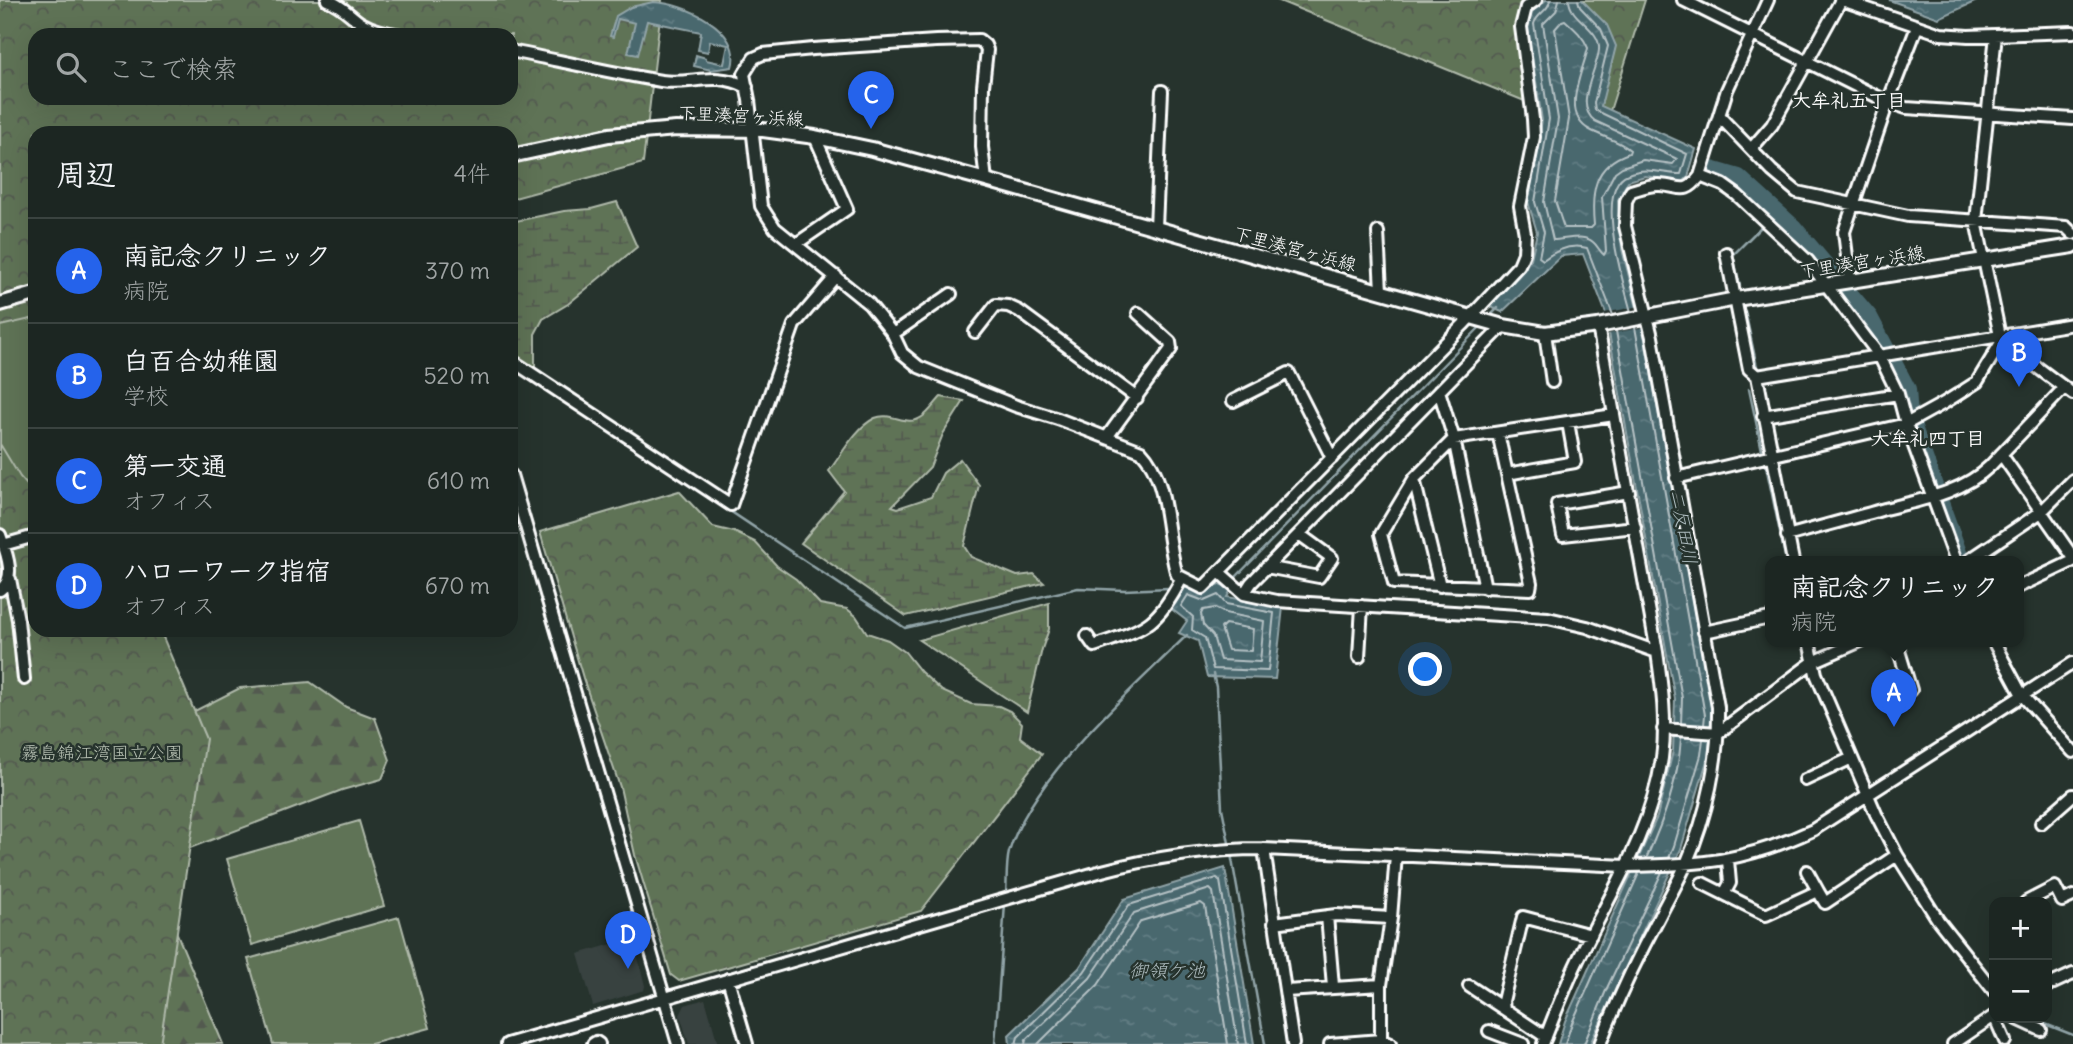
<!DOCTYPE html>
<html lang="ja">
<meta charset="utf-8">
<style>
:root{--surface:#1c2622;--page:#29322f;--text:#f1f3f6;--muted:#a0a5a5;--line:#3a4340;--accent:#2563eb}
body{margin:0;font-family:Delius,"Klee One",sans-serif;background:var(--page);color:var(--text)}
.controls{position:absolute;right:21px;bottom:21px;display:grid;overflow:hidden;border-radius:14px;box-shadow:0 7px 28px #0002}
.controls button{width:63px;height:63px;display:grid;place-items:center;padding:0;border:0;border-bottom:2px solid var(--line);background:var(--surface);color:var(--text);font:35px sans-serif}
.you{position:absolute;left:1426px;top:670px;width:24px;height:24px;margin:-18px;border:5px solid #fff;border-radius:50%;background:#1a73e8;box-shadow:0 0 0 10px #1a73e833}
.badge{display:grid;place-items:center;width:46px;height:46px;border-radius:50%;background:var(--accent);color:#fff;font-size:23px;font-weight:700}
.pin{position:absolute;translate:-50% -58px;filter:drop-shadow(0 2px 4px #0008)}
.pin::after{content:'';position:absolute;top:37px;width:24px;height:21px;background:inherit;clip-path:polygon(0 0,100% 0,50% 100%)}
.popup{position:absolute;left:1765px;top:556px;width:259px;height:91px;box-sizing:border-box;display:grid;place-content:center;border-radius:14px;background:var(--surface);filter:drop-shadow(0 2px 5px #0005);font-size:23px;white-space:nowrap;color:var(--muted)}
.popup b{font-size:26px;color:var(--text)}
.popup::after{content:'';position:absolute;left:50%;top:100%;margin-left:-14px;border:14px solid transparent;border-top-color:var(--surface)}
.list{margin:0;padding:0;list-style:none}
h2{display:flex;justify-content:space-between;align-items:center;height:91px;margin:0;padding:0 28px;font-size:30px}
h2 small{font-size:23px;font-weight:400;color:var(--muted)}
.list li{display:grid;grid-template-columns:46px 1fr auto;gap:21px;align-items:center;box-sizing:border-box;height:105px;padding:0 28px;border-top:2px solid var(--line)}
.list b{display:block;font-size:26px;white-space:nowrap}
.list p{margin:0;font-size:23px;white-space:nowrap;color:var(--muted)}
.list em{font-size:23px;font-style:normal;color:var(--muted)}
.icon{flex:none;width:38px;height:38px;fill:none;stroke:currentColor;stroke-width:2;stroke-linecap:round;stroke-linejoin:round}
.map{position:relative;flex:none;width:2073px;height:1044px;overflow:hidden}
.search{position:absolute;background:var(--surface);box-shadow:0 7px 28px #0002;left:28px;top:28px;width:490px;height:77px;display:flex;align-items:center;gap:18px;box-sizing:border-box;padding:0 24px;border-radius:21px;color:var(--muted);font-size:26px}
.panel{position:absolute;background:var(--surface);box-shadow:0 7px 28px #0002;left:28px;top:126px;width:490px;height:511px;border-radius:21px}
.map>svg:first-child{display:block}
.built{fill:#394241}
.forest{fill:url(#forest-firs);stroke:#afb9aa;stroke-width:2}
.wetland{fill:url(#wetland-marsh);stroke:#afb9aa;stroke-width:2}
.park{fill:url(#park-crowns);stroke:#afb9aa;stroke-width:2;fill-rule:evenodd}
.pitch{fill:#5f7356;stroke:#afb9aa;stroke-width:2}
.water{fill:url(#water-ripples);stroke:#91a4a8;stroke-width:2}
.pier{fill:#26332d}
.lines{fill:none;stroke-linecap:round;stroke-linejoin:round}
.shore{stroke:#b6c2c5;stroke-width:2}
.stream{stroke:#91a4a8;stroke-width:2.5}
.river{stroke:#48676e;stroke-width:16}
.minor-casing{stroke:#fff;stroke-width:16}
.major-casing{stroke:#fff;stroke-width:18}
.minor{stroke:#26332d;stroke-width:10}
.major{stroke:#26332d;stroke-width:12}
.labels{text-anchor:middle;stroke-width:5;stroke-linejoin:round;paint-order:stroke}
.street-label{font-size:18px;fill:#fff;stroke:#26332d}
.park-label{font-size:18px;fill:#b7c0b3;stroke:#26332d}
.neighbourhood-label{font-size:19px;font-weight:bold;fill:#fff;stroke:#26332d}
.water-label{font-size:19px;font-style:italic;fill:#adbbbe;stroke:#26332d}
</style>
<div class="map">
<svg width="2073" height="1044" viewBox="0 0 2073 1044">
<defs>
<pattern id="forest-firs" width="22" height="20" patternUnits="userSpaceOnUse" patternTransform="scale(1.75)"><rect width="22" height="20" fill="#5f7356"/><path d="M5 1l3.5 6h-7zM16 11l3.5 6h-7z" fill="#535a50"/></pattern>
<pattern id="wetland-marsh" width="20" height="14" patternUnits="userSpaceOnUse" patternTransform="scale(1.75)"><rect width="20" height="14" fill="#5f7356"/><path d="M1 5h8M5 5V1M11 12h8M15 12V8" fill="none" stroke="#535a50"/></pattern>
<pattern id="park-crowns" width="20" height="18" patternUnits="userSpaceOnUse" patternTransform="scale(1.75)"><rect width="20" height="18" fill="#5f7356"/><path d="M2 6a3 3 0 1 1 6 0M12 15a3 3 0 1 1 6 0" fill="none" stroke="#535a50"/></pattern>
<pattern id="water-ripples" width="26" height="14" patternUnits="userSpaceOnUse" patternTransform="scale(1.75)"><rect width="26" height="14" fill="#48676e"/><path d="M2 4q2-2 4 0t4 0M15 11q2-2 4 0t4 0" fill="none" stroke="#637e84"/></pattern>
</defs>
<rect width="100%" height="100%" fill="#26332d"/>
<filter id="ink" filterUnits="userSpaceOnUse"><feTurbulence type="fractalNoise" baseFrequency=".0143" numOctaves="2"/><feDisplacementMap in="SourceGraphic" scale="14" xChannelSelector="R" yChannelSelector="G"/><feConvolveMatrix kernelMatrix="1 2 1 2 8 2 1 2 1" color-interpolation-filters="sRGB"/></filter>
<g filter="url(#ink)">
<!-- built -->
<path class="built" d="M633,938L645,986L644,990L593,1006L578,954Z
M705,999L718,1044H689L680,1015L685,1005Z"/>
<!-- forest -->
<path class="forest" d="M310,682L346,707L375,718L390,760L382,779L342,790L148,864L223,1044H0V1022L167,725L240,688Z"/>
<!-- wetland -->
<path class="wetland" d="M617,202L637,247L568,304L543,319L535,334V368L511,355V222L564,211L591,209Z
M941,397L964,401L943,434L930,467L892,506L898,508L931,497L943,473L960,459L979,485L964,546L971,557L1017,576L1034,574L1044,583L906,616L801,543L844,491L829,471C842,454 855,428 875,418C892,411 906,428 922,417C929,413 935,403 941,397Z
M1049,603V629L1042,649L1027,712L919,640Z"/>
<!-- park -->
<path class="park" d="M0,0H662L643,163L511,199V133H35V630H160L206,739L160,1044H0ZM35,35H511V98H35Z
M1277,0H1645L1603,133Z
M679,491L713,527L734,532L755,542L777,566L796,579L820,604L847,609L856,616L867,633L888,640L905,652L921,672L942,691L971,704L999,706L1010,711L1022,723L1020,737L1042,754L921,911L679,981L671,975L635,855L620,787L583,678L540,532Z"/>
<!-- pitch -->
<path class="pitch" d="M35,318V494L20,477L0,444V326Z
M359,821L384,906L252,945L227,859Z
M399,917L430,1028L371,1044H273L248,959Z"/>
<!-- water -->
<path class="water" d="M1546,0H1582L1607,25L1616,46L1601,106L1696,149L1688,177L1683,182L1645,176L1628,181L1618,200L1622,249L1645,339L1713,715L1708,757L1681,849L1590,1044H1558L1565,1021L1657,817L1673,751L1675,699L1605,311L1583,254L1561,256L1502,312L1488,306L1531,259L1537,232L1528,202L1542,120L1527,24L1530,13Z
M1889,0H1979L1939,18Z
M653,2C684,3 743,29 732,67L711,70L694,66L696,55L706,58V60L724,64L728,45L710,41L708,52L698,50L701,32L647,21L638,55L628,53L635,23L618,19L613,37L610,36L616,16L631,7Z
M1218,584L1231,590L1227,597L1283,607L1275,679L1207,677L1198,641L1179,633L1187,621L1169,607L1186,586L1205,595Z
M1225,868L1254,1044H1010L1009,1035L1079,968L1124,899Z"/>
<!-- pier -->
<path class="pier" d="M1640,306L1645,327L1608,334L1604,313Z"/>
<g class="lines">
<!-- shore -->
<path class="shore" d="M1550,0C1549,11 1537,13 1534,24L1549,119L1535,202L1544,232L1539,257L1543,260C1556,250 1571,243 1587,248L1613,315
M1559,0L1556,11L1543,24L1558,119L1544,202L1553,240C1565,240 1583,233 1593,242C1598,246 1599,251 1604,255L1606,251L1602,197L1615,172L1622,167L1643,160L1673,164L1677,159L1595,121C1573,105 1597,71 1599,50C1601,28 1570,20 1569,0
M1578,0L1580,7L1601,29L1608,46L1594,103L1595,110L1687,154L1681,174C1662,174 1647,166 1628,174C1593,187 1624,285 1631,312
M1562,21L1565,20C1575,29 1583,36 1588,48C1583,72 1560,114 1590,130C1603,137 1620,141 1630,150L1629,153C1593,165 1591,193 1594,225L1591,228H1564L1555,201L1569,119L1555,29Z
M1635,327L1705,715L1704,725
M1616,331L1682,698L1681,723
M1188,595L1204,601L1218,595L1226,604L1274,613L1268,671L1213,669L1205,638L1192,630L1193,617L1181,606Z
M1215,608L1225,613L1264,621L1260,662L1220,660L1213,636L1203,625L1201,614L1203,610Z
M1225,624L1253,629L1251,651L1228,650L1221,628Z
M1669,858L1674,846L1701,755L1703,739
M1646,859C1663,821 1679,780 1681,737
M1016,1044L1018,1037L1084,972L1129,905L1217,878L1220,881L1247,1044
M1025,1044L1026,1040L1090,978L1134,913L1210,889L1213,892L1238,1044
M1038,1044L1098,985L1141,921L1201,903L1205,906L1228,1044
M1565,1044L1572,1023L1639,873
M1584,1044L1607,988L1662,872"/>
<!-- stream -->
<path class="stream" d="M1768,221L1777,211
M1740,286L1733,255L1763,225
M1745,311L1757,367
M1488,318L1498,308
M1749,389L1763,455
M1765,461L1786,561
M691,485L905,628L1078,588L1125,590L1169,588
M1234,579L1481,326
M1803,641L1807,661
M1213,674L1216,687L1222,808L1230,848
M1811,674L1814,684
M1827,713L1839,742
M1851,771L1857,783
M1231,854L1265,1044
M1006,894C1007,881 1006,864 1009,852C1032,776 1132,690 1187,635
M1939,929L1994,1001
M2030,1018L2073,1035
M995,1044L1005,904"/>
<!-- river -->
<path class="river" d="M1708,168L1739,177L1794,227L1870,317L1908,389L1910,416L1962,561"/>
<!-- minor casing -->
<g class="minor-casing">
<path id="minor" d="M327,0C342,5 349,15 361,23C373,30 387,33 401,35
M1683,0L1888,102L1906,108L2073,119
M1842,0L1941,34L1968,36L2073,32
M1996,35L1976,221L2000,336L2002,341L2073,394
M511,51C561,61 611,73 661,81C692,86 713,70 747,87
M1719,116L1772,171L1797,192L1908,216L2066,227L2073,234
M1751,149L1772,125L1841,0
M1700,176L1723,185L1737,195L1808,261L1879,355L1898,394L1906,424L1956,561
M986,180L982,147L983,86L987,50L985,45L979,40L936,41L813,49L763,54L754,58L744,74L749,100L761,206L775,228L869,304L893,334L902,353L919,367L1016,406L1058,419L1141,451C1170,481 1165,537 1177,575L1203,588L1463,325L1519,265L1524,253L1525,234L1520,206L1534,137L1533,119L1521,27L1526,7L1536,0
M1156,227L1162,91
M1378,232L1381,291
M796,244L847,209L815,137
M1726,253L1749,369L1757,376L1793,561
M1850,281L1844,232L1888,102L1917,27
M975,332L996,305L1008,306L1019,311L1137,398
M1545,333L1552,382
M893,334L951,294
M511,360L731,505L794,325L836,276
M1757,376L2073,324
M1439,391L1454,439L1485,588
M1233,401L1289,373L1332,458
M1763,416L1898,394
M1498,433L1531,583L1530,589L1394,583L1381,534L1414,479L1454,439L1614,415
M1107,437L1171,349L1170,342L1138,313
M2001,454L2073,557
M1507,474L1575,462L1568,422
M511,475L678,1044
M1676,478L1906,424L1944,403L1977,382L2002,341
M1414,479L1440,586
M1629,492L1557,504L1563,535L1635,527
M0,535C6,552 17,578 0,590
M1787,536C1819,527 1850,519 1881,510C1919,500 1961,494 1990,466L2064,388
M3,545L35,536
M1968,561L2041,512L2073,480
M1266,567L1319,577L1332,558L1299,534
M1219,572L1244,594L1277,601L1548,618L1587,627L1657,652
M10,579L18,620L24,679
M2018,587L2073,561
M1244,594L1251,583L1503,326
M1704,632L1770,618
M1087,636L1094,646C1145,628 1156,628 1182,578
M1809,641L1816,674L1876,814L1897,855L1938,920L1994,991
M1896,641L1911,690
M1993,641L2022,695L2073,752
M1359,657L1362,606
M1663,729L1718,733
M1718,733L1813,662L1861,641
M1805,780L1852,758
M2041,823L2073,795
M1264,849L1293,1044
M1702,883L1724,894L1730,883L1728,860
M1818,891L1825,903L1897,855
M1724,894L1766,915L1818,891L1807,871
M2026,902L2055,887L2062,901L2073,896
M1327,916L1333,986
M1274,923L1336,915L1391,918
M728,979L747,1044
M1469,986L1504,1009
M2047,986L2073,974
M1286,991L1381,985
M1995,1018L2005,1041
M2015,1018L2041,1030
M1489,1031L1523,1044
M1546,1037L1504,1009L1503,1001L1523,917L1591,935
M1381,1040V985L1391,918L1396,855
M507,1044L1102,871C1155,857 1209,849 1264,849L1626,866C1701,865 1744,862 1813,830L2073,663
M593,1044L596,1042L599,1044
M1330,1044L1381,1040L1390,1044
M1543,1044C1554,1016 1565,987 1578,960C1610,894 1651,832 1662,758C1667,723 1662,687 1657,652L1598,326
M1600,1044C1617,1000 1637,958 1659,917C1668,899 1678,882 1686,864C1707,816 1719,759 1718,707L1652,337L1625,226L1626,201L1631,191C1641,188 1650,184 1660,185C1681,186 1685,196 1700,176L1727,90L1768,0
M1953,1044L1994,1016"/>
</g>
<!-- major casing -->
<g class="major-casing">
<path id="major" d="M511,156L609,135L676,129L763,130L815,137L872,149L986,180L1503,326L1545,333L1598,326L1736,299L2073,246
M0,304L35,294"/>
</g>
<!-- minor -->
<use href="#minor" class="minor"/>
<!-- major -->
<use href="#major" class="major"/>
</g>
</g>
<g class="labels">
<!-- street labels -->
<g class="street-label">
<text transform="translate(741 116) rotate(3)" y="6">下里湊宮ヶ浜線</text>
<text transform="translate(1295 249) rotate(15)" y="6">下里湊宮ヶ浜線</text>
<text transform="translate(1862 262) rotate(-9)" y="6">下里湊宮ヶ浜線</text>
</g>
<!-- park labels -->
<g class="park-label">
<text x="102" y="759">霧島錦江湾国立公園</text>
</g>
<!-- neighbourhood labels -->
<g class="neighbourhood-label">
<text x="1849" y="107">大牟礼五丁目</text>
<text x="1928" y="445">大牟礼四丁目</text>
</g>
<!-- water labels -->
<g class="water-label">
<text transform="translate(1684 527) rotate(79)" y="7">二反田川</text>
<text x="1167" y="977">御領ケ池</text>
</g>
</g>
</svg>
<div class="controls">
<button>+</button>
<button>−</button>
</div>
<div class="you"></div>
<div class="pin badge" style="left:1894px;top:727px">A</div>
<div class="popup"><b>南記念クリニック</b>病院</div>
<div class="pin badge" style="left:2019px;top:387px">B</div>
<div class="pin badge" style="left:871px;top:129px">C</div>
<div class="pin badge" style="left:628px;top:969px">D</div>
<div class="search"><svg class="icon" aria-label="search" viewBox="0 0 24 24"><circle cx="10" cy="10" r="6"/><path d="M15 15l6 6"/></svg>ここで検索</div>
<section class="panel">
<h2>周辺<small>4件</small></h2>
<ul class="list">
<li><span class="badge">A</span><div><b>南記念クリニック</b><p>病院</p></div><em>370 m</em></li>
<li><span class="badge">B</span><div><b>白百合幼稚園</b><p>学校</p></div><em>520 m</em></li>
<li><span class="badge">C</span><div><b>第一交通</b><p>オフィス</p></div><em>610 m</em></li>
<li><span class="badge">D</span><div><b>ハローワーク指宿</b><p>オフィス</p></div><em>670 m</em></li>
</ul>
</section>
</div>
